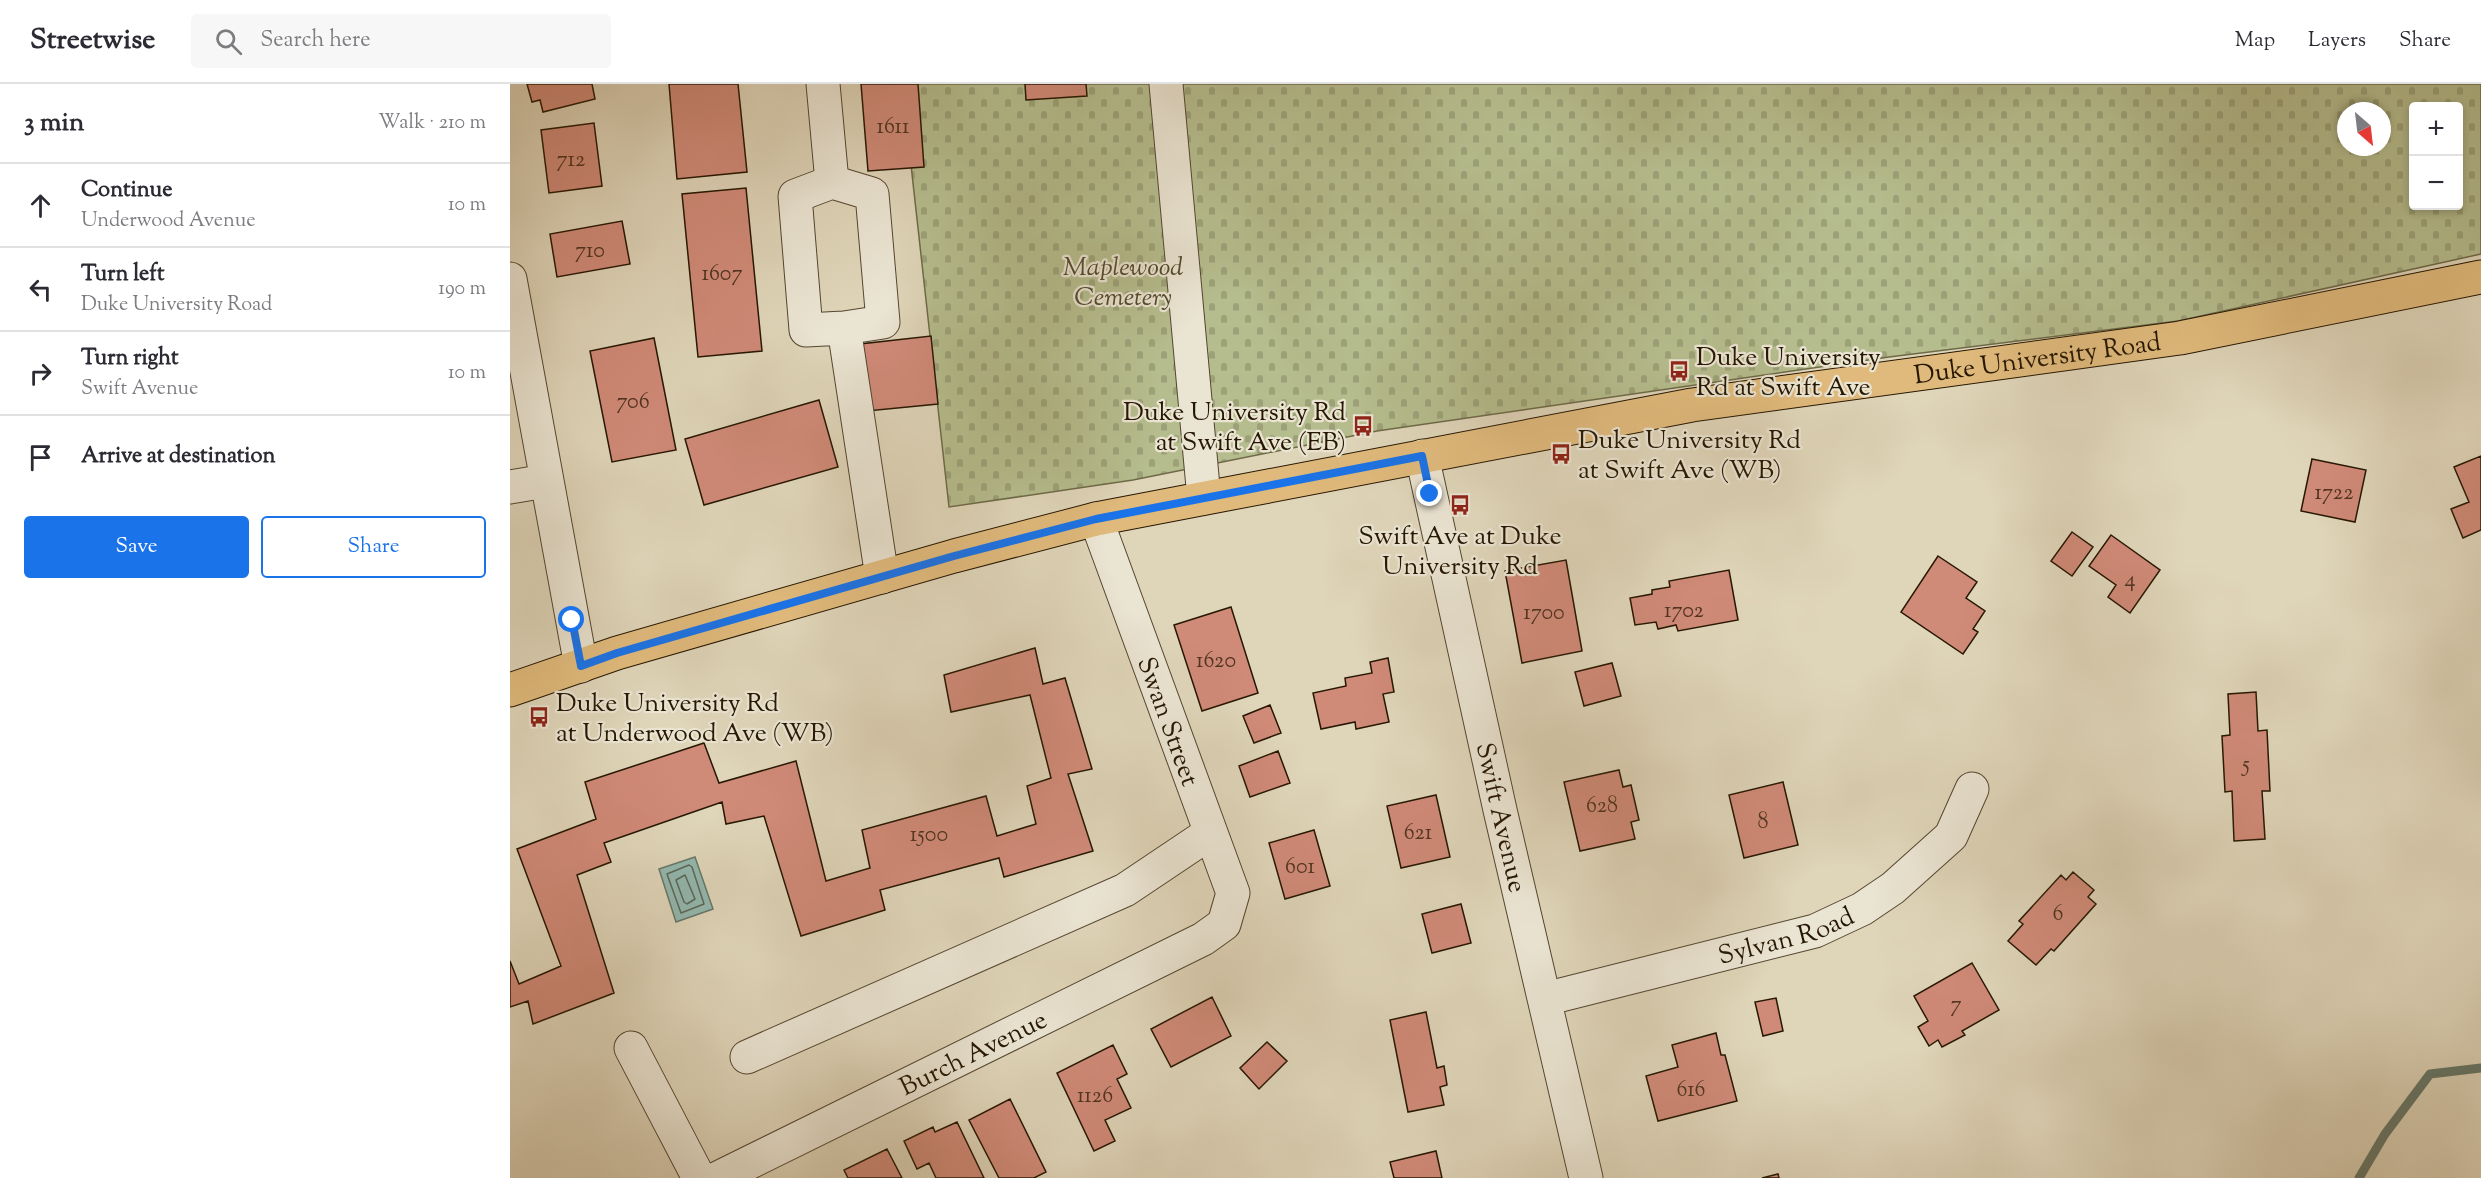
<!DOCTYPE html>
<meta charset="utf-8">
<style>
:root{--surface:#fff;--page:#f7f7f7;--text:#2b2b33;--muted:#7c7c81;--line:#e1e1e2;--accent:#1a73e8}
body{margin:0;font-family:"Sorts Mill Goudy",serif;background:var(--page);color:var(--text)}
.controls{position:absolute;right:18px;top:18px;display:grid;overflow:hidden;border-radius:6px;box-shadow:0 3px 9px #0003}
.controls button{width:54px;height:54px;display:grid;place-items:center;padding:0;border:0;border-bottom:2px solid var(--line);background:var(--surface);color:var(--text);font:30px sans-serif}
.compass{position:absolute;left:1827px;top:18px;width:54px;height:54px;border-radius:50%;background:var(--surface);box-shadow:0 3px 9px #0003;rotate:152deg}
.stop{position:absolute;width:18px;height:18px;margin:-14px;border:4px solid #1a73e8;border-radius:50%;background:#fff}
.stop.end{background:#1a73e8;border-color:#fff;box-shadow:0 2px 6px #0008}
.list{margin:0;padding:0;list-style:none}
h2{display:flex;justify-content:space-between;align-items:center;height:78px;margin:0;padding:0 24px;font-size:26px}
h2 small{font-size:20px;font-weight:400;color:var(--muted)}
.list li{display:grid;grid-template-columns:39px 1fr auto;gap:18px;align-items:center;box-sizing:border-box;height:84px;padding:0 24px;border-top:2px solid var(--line)}
.list b{display:block;font-size:22px;white-space:nowrap}
.list p{margin:0;font-size:20px;white-space:nowrap;color:var(--muted)}
.list em{font-size:20px;font-style:normal;color:var(--muted)}
.actions{display:flex;gap:12px;padding:18px 24px}
.actions a{flex:1;padding:14px 0;border:2px solid var(--accent);border-radius:6px;text-align:center;font-size:21px;color:var(--accent)}
.actions .main{background:var(--accent);color:#fff}
.icon{flex:none;width:33px;height:33px;fill:none;stroke:currentColor;stroke-width:2;stroke-linecap:round;stroke-linejoin:round}
.map{position:relative;flex:none;width:1971px;height:1094px;overflow:hidden}
header{display:flex;align-items:center;gap:36px;box-sizing:border-box;height:84px;padding:0 30px;background:var(--surface);border-bottom:2px solid var(--line)}
header strong{font-size:28px}
nav{display:flex;gap:33px;margin-inline-start:auto;font-size:21px}
.search{width:420px;height:54px;background:var(--page);display:flex;align-items:center;gap:15px;box-sizing:border-box;padding:0 21px;border-radius:6px;color:var(--muted);font-size:22px}
main{display:flex}
aside{flex:1;background:var(--surface)}
.map>svg:first-child{display:block}
.cemetery{fill:url(#cemetery-stones);stroke:#6e6a48;stroke-width:1.5;fill-rule:evenodd}
.water{fill:#93b9b0;stroke:#67786a;stroke-width:1.5}
.lines{fill:none;stroke-linecap:round;stroke-linejoin:round}
.shore{stroke:#5c6859;stroke-width:1.5}
.stream{stroke:#67786a;stroke-width:9}
.building{fill:#d08a78;stroke:#261702;stroke-width:1.5}
.minor-casing{stroke:#544630;stroke-width:35}
.major-casing{stroke:#261702;stroke-width:35}
.minor{stroke:#eae4d2;stroke-width:33}
.major{stroke:#e0ba7c;stroke-width:33}
.route{stroke:#1a73e8;stroke-width:8}
.labels{text-anchor:middle;stroke-width:4.5;stroke-linejoin:round;paint-order:stroke}
.number-label{font-size:22px;fill:#503420}
.park-label{font-size:26px;font-style:italic;fill:#51492c;stroke:#eae4d2}
.poi-label{font-size:26px;fill:#261702;stroke:#eae4d2;text-anchor:start}
.street-label{font-size:26px;fill:#261702;stroke:#eae4d2}
</style>
<header>
<strong>Streetwise</strong>
<div class="search"><svg class="icon" aria-label="search" viewBox="0 0 24 24"><circle cx="10" cy="10" r="6"/><path d="M15 15l6 6"/></svg>Search here</div>
<nav><a>Map</a><a>Layers</a><a>Share</a></nav>
</header>
<main>
<aside>
<h2>3 min<small>Walk · 210 m</small></h2>
<ul class="list">
<li><svg class="icon" aria-label="ahead" viewBox="0 0 24 24"><path d="M12 20V5M6 11l6-6 6 6"/></svg><div><b>Continue</b><p>Underwood Avenue</p></div><em>10 m</em></li>
<li><svg class="icon" aria-label="left" viewBox="0 0 24 24"><path d="M17 20v-9H6M10 6l-5 5 5 5"/></svg><div><b>Turn left</b><p>Duke University Road</p></div><em>190 m</em></li>
<li><svg class="icon" aria-label="right" viewBox="0 0 24 24"><path d="M7 20v-9h11M14 6l5 5-5 5"/></svg><div><b>Turn right</b><p>Swift Avenue</p></div><em>10 m</em></li>
<li><svg class="icon" aria-label="arrive" viewBox="0 0 24 24"><path d="M6 21V4h12l-3 4 3 4H6"/></svg><div><b>Arrive at destination</b></div></li>
</ul>
<div class="actions"><a class="main">Save</a><a>Share</a></div>
</aside>
<div class="map">
<svg width="1971" height="1094" viewBox="0 0 1971 1094">
<defs>
<pattern id="cemetery-stones" width="16" height="16" patternUnits="userSpaceOnUse" patternTransform="scale(1.5)"><rect width="16" height="16" fill="#b5bc8d"/><path d="M2 7V4a2 2 0 0 1 4 0v3zM10 15v-3a2 2 0 0 1 4 0v3z" fill="#9ca178"/></pattern>
</defs>
<rect width="100%" height="100%" fill="#dfd5b9"/>
<filter id="stains"><feTurbulence type="fractalNoise" baseFrequency=".00333" numOctaves="4"/><feColorMatrix values="0 0 0 0 .2 0 0 0 0 .09 0 0 0 0 .02 0 0 0 .5 -.17"/></filter>
<radialGradient id="worn" r=".72"><stop offset=".6" stop-color="#630" stop-opacity="0"/><stop offset="1" stop-color="#630" stop-opacity=".3"/></radialGradient>
<!-- cemetery -->
<path class="cemetery" d="M392,0H1971V170L1668,237L1379,273L867,347L623,396L439,423ZM1904,22H1948V122H1904ZM1836,27H1872V63H1836Z"/>
<!-- water -->
<path class="water" d="M185,773L203,825L166,838L149,785Z"/>
<g class="lines">
<!-- shore -->
<path class="shore" d="M179,781L182,783L194,820L171,829L157,790Z
M175,791L185,815L177,820L174,818L166,796Z"/>
<!-- stream -->
<path class="stream" d="M1849,1094L1875,1050L1920,990L1971,984"/>
</g>
<!-- building -->
<path class="building" d="M17,0H82L85,15L33,28L30,16L22,18Z
M159,0H228L237,88L167,95Z
M351,0H408L414,83L358,87Z
M515,0H576L577,12L516,16Z
M84,39L92,102L39,109L31,46Z
M236,104L252,267L188,273L172,110Z
M112,137L120,180L47,193L40,150Z
M421,252L428,320L357,327L350,260Z
M144,254L166,366L102,378L80,267Z
M309,316L328,383L194,421L175,355Z
M1971,372V446L1953,454L1941,425L1959,418L1944,383Z
M1802,375L1856,386L1845,438L1791,427Z
M1562,448L1583,463L1562,492L1541,477Z
M1601,451L1650,486L1620,529L1598,513L1606,501L1579,482Z
M1428,472L1467,498L1456,514L1475,527L1463,545L1468,548L1453,570L1391,528Z
M1056,476L1072,567L1012,579L995,487Z
M1219,486L1228,536L1168,547L1166,541L1148,545L1146,538L1125,541L1120,514L1142,510V506L1160,503L1159,497Z
M721,523L748,609L692,627L664,541Z
M525,564L533,600L555,594L582,685L558,690L583,767L494,793L489,774L370,806L375,826L291,852L254,732L216,740L212,718L94,759L101,778L67,791L104,909L23,940L18,917L0,923V877L9,900L51,882L7,765L86,735L75,698L194,659L209,699L286,677L316,797L360,784L352,746L476,712L487,752L526,740L517,702L541,694L520,611L441,628L434,591Z
M878,574L884,608L873,610L879,638L846,645L845,638L811,645L803,609L836,602L835,594L862,589L860,578Z
M1102,579L1111,612L1074,622L1065,588Z
M1746,608L1748,647L1757,646L1760,707H1752L1755,755L1724,757L1722,707L1715,708L1712,652L1720,651L1718,610Z
M760,621L771,649L744,659L733,632Z
M768,667L780,699L740,713L729,682Z
M1109,686L1113,703L1121,701L1129,736L1121,738L1125,755L1070,767L1054,698Z
M1273,698L1288,761L1234,774L1219,711Z
M926,711L940,773L891,784L877,722Z
M804,746L820,802L775,815L759,759Z
M1563,788L1584,806L1578,813L1586,820L1544,867L1541,865L1526,881L1498,857L1513,840L1509,837L1551,791L1556,796Z
M951,820L961,859L922,869L912,830Z
M1462,879L1489,926L1452,947L1455,951L1432,963L1428,956L1419,962L1408,943L1418,937L1404,912Z
M702,913L721,952L661,983L641,945Z
M1266,914L1273,947L1253,952L1245,918Z
M916,928L927,984L934,982L937,1001L930,1003L934,1021L898,1028L880,936Z
M1206,949L1211,971H1215L1227,1017L1148,1037L1136,992L1168,983L1162,961Z
M757,958L777,977L749,1005L730,984Z
M603,961L617,990L607,995L621,1024L595,1036L605,1057L584,1067L547,989Z
M500,1015L536,1088L524,1094H489L459,1036Z
M447,1038L474,1094H426L419,1079L407,1085L394,1057L423,1043L425,1048Z
M377,1065L392,1094H338L334,1086Z
M926,1067L932,1094H884L880,1078Z
M1268,1090L1269,1094H1252Z"/>
<g class="lines">
<!-- minor casing -->
<g class="minor-casing">
<g id="minor">
<path d="M313,0L322,98"/>
<path d="M656,0L694,414"/>
<path d="M0,195L71,582"/>
<path d="M334,244L296,246L285,112L322,98L362,110L373,238L334,244L372,493"/>
<path id="s1" d="M912,372L990,726L1076,1094"/>
<path d="M0,403L36,397"/>
<path id="s2" d="M1035,915L1305,847L1352,825L1383,804L1441,752L1462,705"/>
<path d="M121,964L189,1094"/>
<path d="M237,973L615,806L700,749"/>
<path id="s3" d="M208,1094L693,855L714,840L723,809L586,435"/>
</g>
</g>
<!-- major casing -->
<g class="major-casing">
<g id="major">
<path id="s4" d="M0,606L107,569L444,472L586,435L1182,321L1670,254L1971,193"/>
</g>
</g>
<!-- minor -->
<use href="#minor" class="minor"/>
<!-- major -->
<use href="#major" class="major"/>
</g>
<g class="lines">
<!-- route -->
<path class="route" d="M62,536L71,582L107,569L444,472L586,435L912,372L920,410"/>
</g>
<!-- icons -->
<defs>
<g id="bus-bare" transform="scale(1.62)"><path d="M-5-6H5V4H4V6H2V4H-2V6H-4V4H-5ZM-3.5-4V0h7V-4ZM-3.5 1.2v1.5H-2V1.2ZM2 1.2v1.5H3.5V1.2Z" fill="#8f2418" stroke="#eae4d2" stroke-width="2.5" paint-order="stroke"/></g>
</defs>
<g fill-rule="evenodd">
<use href="#bus-bare" x="1169" y="287"/>
<use href="#bus-bare" x="853" y="342"/>
<use href="#bus-bare" x="1051" y="370"/>
<use href="#bus-bare" x="950" y="421"/>
<use href="#bus-bare" x="29" y="633"/>
</g>
<g class="labels">
<!-- number labels -->
<g class="number-label">
<text x="383" y="49">1611</text>
<text x="61" y="82">712</text>
<text x="80" y="173">710</text>
<text x="212" y="196">1607</text>
<text x="123" y="324">706</text>
<text x="1824" y="415">1722</text>
<text x="1620" y="502">4</text>
<text x="1174" y="533">1702</text>
<text x="1034" y="535">1700</text>
<text x="706" y="583">1620</text>
<text x="1736" y="687">5</text>
<text x="1092" y="728">628</text>
<text x="1253" y="744">8</text>
<text x="908" y="755">621</text>
<text x="419" y="757">1500</text>
<text x="790" y="789">601</text>
<text x="1548" y="836">6</text>
<text x="1446" y="927">7</text>
<text x="1181" y="1012">616</text>
<text x="585" y="1018">1126</text>
</g>
<!-- park labels -->
<g class="park-label">
<text x="613" y="191">Maplewood<tspan x="613" dy="30">Cemetery</tspan></text>
</g>
<!-- poi labels -->
<g class="poi-label">
<text x="1186" y="281">Duke University<tspan x="1186" dy="30">Rd at Swift Ave</tspan></text>
<text x="836" y="336" text-anchor="end">Duke University Rd<tspan x="836" dy="30">at Swift Ave (EB)</tspan></text>
<text x="1068" y="364">Duke University Rd<tspan x="1068" dy="30">at Swift Ave (WB)</tspan></text>
<text x="950" y="460" text-anchor="middle">Swift Ave at Duke<tspan x="950" dy="30">University Rd</tspan></text>
<text x="46" y="627">Duke University Rd<tspan x="46" dy="30">at Underwood Ave (WB)</tspan></text>
</g>
<!-- street labels -->
<g class="street-label">
<text dy="9" stroke="none"><textPath href="#s4" startOffset="1566">Duke University Road</textPath></text>
<text transform="translate(659 637) rotate(70)" y="9">Swan Street</text>
<text dy="9" stroke="none"><textPath href="#s1" startOffset="370">Swift Avenue</textPath></text>
<text dy="9" stroke="none"><textPath href="#s2" startOffset="249">Sylvan Road</textPath></text>
<text dy="9" stroke="none"><textPath href="#s3" startOffset="284">Burch Avenue</textPath></text>
</g>
</g>
<rect width="100%" height="100%" filter="url(#stains)"/>
<rect width="100%" height="100%" fill="url(#worn)"/>
</svg>
<div class="controls">
<button>+</button>
<button>−</button>
</div>
<svg class="compass" viewBox="-18 -18 36 36"><path d="M0-13l5 13h-10z" fill="#e53935"/><path d="M0 13l5-13h-10z" fill="#7c7c81"/></svg>
<div class="stop" style="left:62px;top:536px"></div>
<div class="stop end" style="left:920px;top:410px"></div>
</div>
</main>
